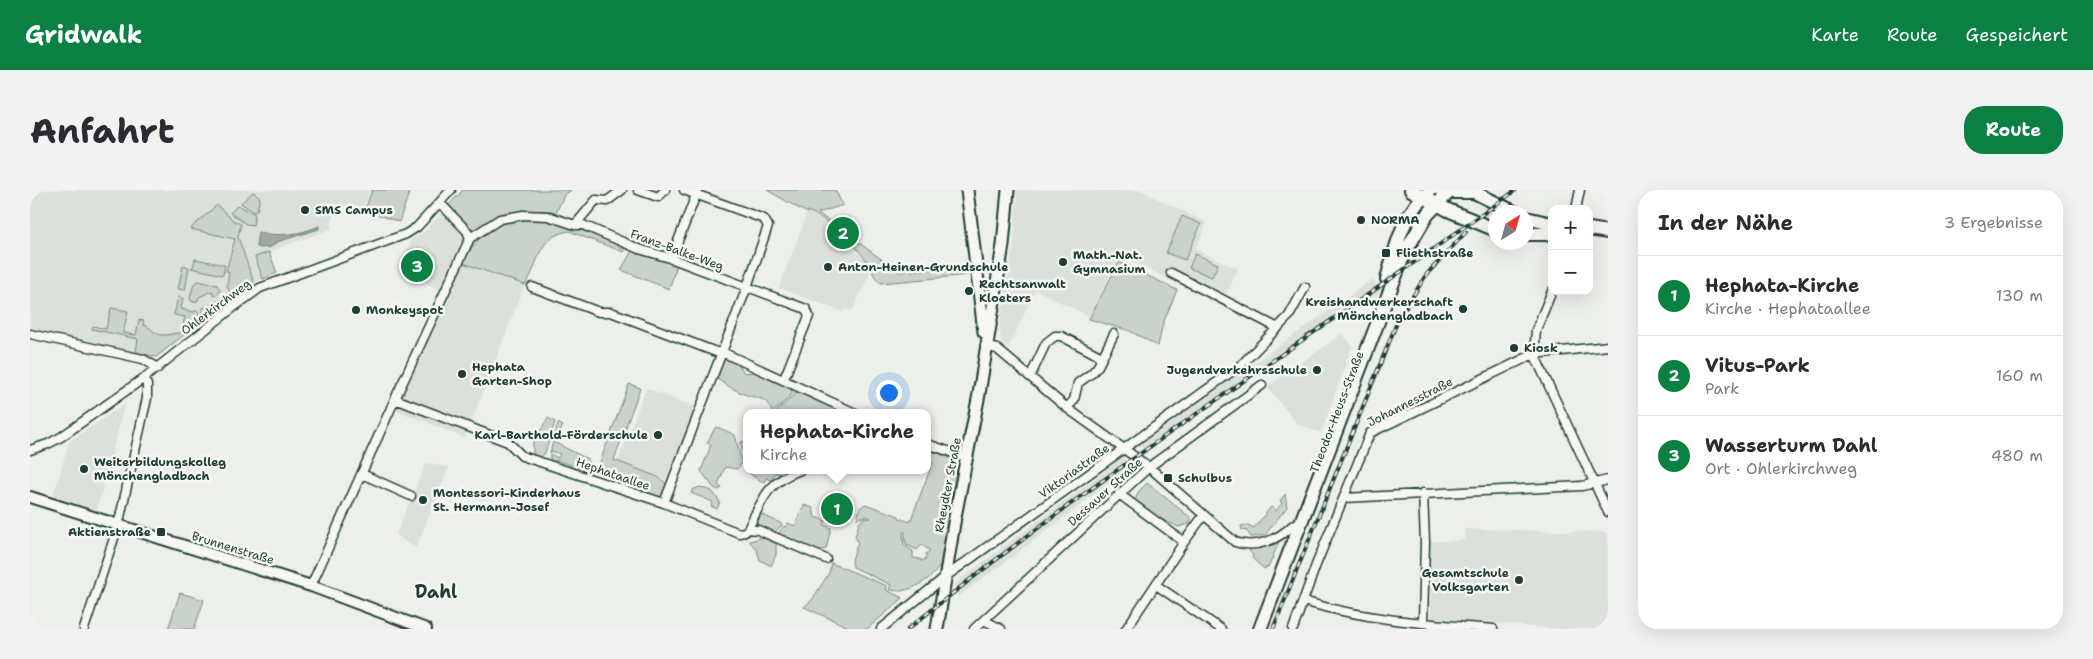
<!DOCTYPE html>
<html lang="de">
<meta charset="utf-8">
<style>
:root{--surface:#fff;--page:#f2f2f3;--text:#2b2b33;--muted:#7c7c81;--line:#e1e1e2;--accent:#0b8043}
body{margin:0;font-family:"Shantell Sans",sans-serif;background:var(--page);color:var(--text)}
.controls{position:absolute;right:15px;top:15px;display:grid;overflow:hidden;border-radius:10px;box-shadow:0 5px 20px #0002}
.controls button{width:45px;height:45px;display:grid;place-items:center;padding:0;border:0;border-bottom:1px solid var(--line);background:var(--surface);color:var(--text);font:25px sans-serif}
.compass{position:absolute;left:1458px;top:15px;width:45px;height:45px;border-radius:50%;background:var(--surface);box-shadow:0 5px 20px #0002;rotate:37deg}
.you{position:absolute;left:858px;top:202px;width:18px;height:18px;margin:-12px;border:4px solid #fff;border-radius:50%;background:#1a73e8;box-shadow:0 0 0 8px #1a73e833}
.badge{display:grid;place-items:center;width:32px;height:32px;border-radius:50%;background:var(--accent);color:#fff;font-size:16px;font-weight:700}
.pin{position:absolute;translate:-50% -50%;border:2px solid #fff;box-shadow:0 1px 5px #0006}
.popup{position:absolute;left:713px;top:219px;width:188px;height:65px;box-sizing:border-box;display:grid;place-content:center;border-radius:10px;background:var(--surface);filter:drop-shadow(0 1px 4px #0005);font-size:16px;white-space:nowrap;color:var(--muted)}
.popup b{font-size:19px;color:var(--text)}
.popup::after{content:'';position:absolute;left:50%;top:100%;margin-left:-10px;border:10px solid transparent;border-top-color:var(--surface)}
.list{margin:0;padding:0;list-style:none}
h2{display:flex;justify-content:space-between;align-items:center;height:65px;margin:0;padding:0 20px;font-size:21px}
h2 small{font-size:16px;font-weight:400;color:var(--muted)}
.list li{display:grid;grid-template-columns:32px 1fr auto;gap:15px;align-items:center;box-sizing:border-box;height:80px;padding:0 20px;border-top:1px solid var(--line)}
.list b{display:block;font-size:19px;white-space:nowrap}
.list p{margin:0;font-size:16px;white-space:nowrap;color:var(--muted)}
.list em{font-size:16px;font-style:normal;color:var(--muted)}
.map{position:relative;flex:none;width:1578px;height:439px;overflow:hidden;border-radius:20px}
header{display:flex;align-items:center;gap:30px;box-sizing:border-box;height:70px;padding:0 25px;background:var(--accent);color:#fff}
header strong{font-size:24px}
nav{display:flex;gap:28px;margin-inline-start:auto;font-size:18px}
.intro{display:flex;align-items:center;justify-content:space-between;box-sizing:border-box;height:120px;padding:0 30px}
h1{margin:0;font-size:35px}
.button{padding:12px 22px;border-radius:20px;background:var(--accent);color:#fff;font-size:18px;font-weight:700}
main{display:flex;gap:30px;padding:0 30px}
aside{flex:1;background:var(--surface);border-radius:20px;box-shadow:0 5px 20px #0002}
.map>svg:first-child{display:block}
.built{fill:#dce0db}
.green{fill:#cbd2cc;stroke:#758880;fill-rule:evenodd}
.water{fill:#9faaa4;stroke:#6c7e77}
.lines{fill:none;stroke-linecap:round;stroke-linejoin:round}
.minor-casing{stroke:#1f3d34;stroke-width:11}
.tertiary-casing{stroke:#1f3d34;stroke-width:14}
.secondary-casing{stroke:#1f3d34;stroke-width:15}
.primary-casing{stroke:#1f3d34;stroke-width:16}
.minor{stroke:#f6f6f2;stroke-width:8}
.tertiary{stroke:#f6f6f2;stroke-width:10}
.secondary{stroke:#f6f6f2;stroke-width:11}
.primary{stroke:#f6f6f2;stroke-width:12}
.rail-casing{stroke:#1f3d34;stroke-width:4}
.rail{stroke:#f6f6f2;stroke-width:2;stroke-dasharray:5.5;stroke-linecap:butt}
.poi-dot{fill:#1f3d34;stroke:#f6f6f2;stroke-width:2}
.labels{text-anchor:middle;stroke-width:5;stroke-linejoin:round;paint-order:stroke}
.poi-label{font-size:12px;font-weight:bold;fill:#1f3d34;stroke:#f6f6f2;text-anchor:start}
.street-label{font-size:12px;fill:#1f3d34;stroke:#f6f6f2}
.district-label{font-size:18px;font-weight:bold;fill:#1f3d34;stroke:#f6f6f2}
</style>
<header>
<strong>Gridwalk</strong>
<nav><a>Karte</a><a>Route</a><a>Gespeichert</a></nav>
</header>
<div class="intro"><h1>Anfahrt</h1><a class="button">Route</a></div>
<main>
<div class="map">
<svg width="1578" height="439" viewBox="0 0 1578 439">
<rect width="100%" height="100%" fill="#edefea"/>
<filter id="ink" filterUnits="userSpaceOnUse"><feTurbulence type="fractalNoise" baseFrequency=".02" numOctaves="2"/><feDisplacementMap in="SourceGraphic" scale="10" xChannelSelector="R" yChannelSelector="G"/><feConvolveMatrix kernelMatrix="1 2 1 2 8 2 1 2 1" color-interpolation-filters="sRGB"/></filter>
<g filter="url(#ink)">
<!-- built -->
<path class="built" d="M0,0H340L333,21L305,14L301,39L239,62L247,83L224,93L201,107L127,167L0,140Z
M987,0H1110L1177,33L1166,59L1208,79L1196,105L1155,84L1149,95L1090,65L1059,126L1005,100L979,157L972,153L969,139L984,51Z
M778,21L798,33L836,71L840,83L822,121L815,119L813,122L749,98Z
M413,22L432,41L433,49L410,100L370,80L382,49L394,42Z
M433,73L495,95L435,248L364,219Z
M1343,89L1351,101L1337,112L1335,110L1218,189L1115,263L1109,255Z
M1313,143L1322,156L1291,243L1267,234L1237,197Z
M616,198L668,218L642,292L588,272Z
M95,214L67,320L23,307L39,252Z
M1093,267L1099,275L1047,318L928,407L925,393Z
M396,273L419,277L386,358L374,351L366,344Z
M1434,339L1576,342L1578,347V439H1528L1401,428L1398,352L1434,350Z"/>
<!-- green -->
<path class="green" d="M342,0H380L369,32L335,20Z
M433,0H541L534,5L526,23C495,15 471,27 443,40L419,15Z
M737,0H805L813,15L788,23L869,82L938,76L939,85L851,93C842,86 842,78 836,70C822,51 799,30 778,21L777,23Z
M223,2L230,7L227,20L224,22L211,13Z
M187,15L204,31L211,34L208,47L224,93L202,107L197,96L199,82L196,81L205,49L160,39Z
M208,15L225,24L223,35L216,34L200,23Z
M1152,26L1171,34L1155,70L1136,63Z
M513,27L596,56L593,62L539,41C505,47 511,73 495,95L433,73C442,52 460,36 481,30C491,27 503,28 513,27Z
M603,59L647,75L639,99L591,80Z
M239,62L247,83L233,89L225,67Z
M1165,64L1188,74L1182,87L1159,78Z
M165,69L195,75L193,85L161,78L163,77Z
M1089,72L1147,100L1133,133L1128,156L1100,141L1059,129Z
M153,76L159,77L155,100L148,99Z
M168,91L187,95L190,100L188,104L184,106L182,101L169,107L167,112H162L160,108L164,94Z
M148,107L153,108L151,119L164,122L167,120L173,130L126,167L106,162L108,149L62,139L63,136L76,139L81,118L98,121L93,143L106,145L109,130L114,131L113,135C120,136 123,143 131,145C138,146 144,142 151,143L155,127L144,125Z
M192,109L196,111L176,127L171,119Z
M695,169L709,175L714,183L726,182L758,196L763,203L748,218L742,222C735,205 729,210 714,204C705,200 694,194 686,188L685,184L691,170Z
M599,194L610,198L584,270L628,287L638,295L634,305L628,309L590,296L591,292L589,287L567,280Z
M773,203L813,223H745L765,204Z
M518,228L525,232L515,263L510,268L503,264V253Z
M528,233L533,236L524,252L559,270L558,274L563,275L561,282L547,277L546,282L540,280L541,275L526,270L524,275L520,268V264L528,268L530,264L522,261L520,263Z
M687,237L705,245L712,273L707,279L695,277L688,295L692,298L688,300L684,298L671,281L681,255L677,253L685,238Z
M717,251V280H759L750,284L745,283L741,290L736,288L734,292C709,280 718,278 711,255V252Z
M903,261L923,269L927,275L916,337H911L910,341L916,343C915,352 915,363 912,371C906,388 876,407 859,399L861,395L823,377L822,370L828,352L825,347L829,333L834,328H841L836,326L827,329L830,318L835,314L869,326V328L880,332L903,272L900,270ZM873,342H875L876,354L887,360L892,355L899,360V363H896V369L890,371V369L883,368V361L874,355Z
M1117,293L1161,328V333L1149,337L1119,324L1104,314L1108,302Z
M670,297L682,301L690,312L687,319L681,316L683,312L661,303L664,299Z
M1255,304L1257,317L1235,345L1221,347L1217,341L1212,340L1211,336L1218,335L1224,338L1241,317L1246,321L1252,313L1250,311Z
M774,315L783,318L785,327L796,331L794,335L801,338L796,359L791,360L789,364L746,346L754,336L756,337L758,333L765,336Z
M731,324L750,333L752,335L743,344L731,339L727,334Z
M729,344L746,350V365L741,376L730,370L727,360L719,351L728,349Z
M1250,349L1239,376L1234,379L1222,368L1223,365L1220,362L1219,358Z
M801,373L857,396L856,400L873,408L837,439H823L774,417L782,410L799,383Z
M150,403L174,410L164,439H138Z"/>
<!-- water -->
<path class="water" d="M289,36V39L247,52L241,57L230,58L226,56L228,42C249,47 269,45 289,36Z"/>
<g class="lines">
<!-- minor casing -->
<g class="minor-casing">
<path id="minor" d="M608,0L628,7L635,0
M1546,19L1550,0
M545,35L566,10L577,11L592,0
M440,48L470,29L493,25L518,26L545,35H553L609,59L640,68L776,119L779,126L754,189
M641,69L666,5
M1141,83L1248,138
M502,97L569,122H581L686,162H692L825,223
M1522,101L1506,140L1504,164L1578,322
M0,144L113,169L128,178
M955,156L967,159L1037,218L1119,277L1205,352C1226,359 1248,350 1263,335
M1000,187L1016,153L1025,146H1031L1068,165L1070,169
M365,209L478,252L492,266L634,313L709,343L715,342L718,339L728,340L796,369
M1037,218L1044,210L1048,193L1062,183L1068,176L1084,144
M897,254L936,267
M0,260L18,254L31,247L114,188L204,117L230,98L376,44L387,37L421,0
M332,284L381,306
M1089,304L1154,352
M1314,308L1552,296L1578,290
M634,313L717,97L738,36L734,29L654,0
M718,339C733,309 736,293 770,280
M1126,395L1191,439
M281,396L365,209L440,48L437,41L410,13
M1273,411C1335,430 1399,434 1463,439
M954,430L971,439
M1393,433L1395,352L1393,303
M54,439L88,336L117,208V195L114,188
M851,439L915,387L1211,175L1259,126L1275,97
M944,439L1119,277L1232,195
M1096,439L1154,352L1174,325
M1263,439L1286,375L1340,243L1504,164L1578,156"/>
</g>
<!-- tertiary casing -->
<g class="tertiary-casing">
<path id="tertiary" d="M0,307L281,396L396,439"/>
</g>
<!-- secondary casing -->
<g class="secondary-casing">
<path id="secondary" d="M937,0L954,142
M907,439L925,327L949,204L973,55L978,0"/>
</g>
<!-- primary casing -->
<g class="primary-casing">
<path id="primary" d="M1381,0L1418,20L1466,40
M1440,0L1484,22
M1412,2H1445
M1496,28L1522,34
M1559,39L1578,42
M1496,44H1522
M1357,89C1366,57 1373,21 1401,0
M1230,439L1374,64L1397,25L1421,0"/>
</g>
<!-- minor -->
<use href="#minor" class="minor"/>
<!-- tertiary -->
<use href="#tertiary" class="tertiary"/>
<!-- secondary -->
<use href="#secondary" class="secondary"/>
<!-- primary -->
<use href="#primary" class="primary"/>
<!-- rail casing -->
<g class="rail-casing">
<path id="rail" d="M878,439C1072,281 1283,147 1486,0
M1243,439L1368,130L1396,85L1436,42"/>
</g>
<!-- rail -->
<use href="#rail" class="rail"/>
</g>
</g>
<!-- markers -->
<g class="poi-dot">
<circle cx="275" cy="20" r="5"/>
<circle cx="1331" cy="30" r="5"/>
<rect x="1351" y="58" width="10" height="10" rx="2.5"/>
<circle cx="1033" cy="72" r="5"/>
<circle cx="798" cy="77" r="5"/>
<circle cx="939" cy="101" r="5"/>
<circle cx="1433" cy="119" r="5"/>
<circle cx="326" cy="120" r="5"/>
<circle cx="1484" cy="158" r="5"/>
<circle cx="1287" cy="180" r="5"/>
<circle cx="432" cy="184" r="5"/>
<circle cx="628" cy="245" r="5"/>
<circle cx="54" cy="279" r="5"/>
<rect x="1133" y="283" width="10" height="10" rx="2.5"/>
<circle cx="393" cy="310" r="5"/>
<rect x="126" y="337" width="10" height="10" rx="2.5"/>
<circle cx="1489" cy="390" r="5"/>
</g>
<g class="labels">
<!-- poi labels -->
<g class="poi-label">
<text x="285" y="24">SMS Campus</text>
<text x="1341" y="34">NORMA</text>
<text x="1366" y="67">Fliethstraße</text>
<text x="1043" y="69">Math.-Nat.<tspan x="1043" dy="14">Gymnasium</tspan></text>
<text x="808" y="81">Anton-Heinen-Grundschule</text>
<text x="949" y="98">Rechtsanwalt<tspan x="949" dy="14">Kloeters</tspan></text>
<text x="1423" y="116" text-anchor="end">Kreishandwerkerschaft<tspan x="1423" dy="14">Mönchengladbach</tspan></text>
<text x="336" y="124">Monkeyspot</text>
<text x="1494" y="162">Kiosk</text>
<text x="442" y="181">Hephata<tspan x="442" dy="14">Garten-Shop</tspan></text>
<text x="1277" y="184" text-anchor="end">Jugendverkehrsschule</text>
<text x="618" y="249" text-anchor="end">Karl-Barthold-Förderschule</text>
<text x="64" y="276">Weiterbildungskolleg<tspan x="64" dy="14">Mönchengladbach</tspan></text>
<text x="1148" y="292">Schulbus</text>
<text x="403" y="307">Montessori-Kinderhaus<tspan x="403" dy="14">St. Hermann-Josef</tspan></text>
<text x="121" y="346" text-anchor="end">Aktienstraße</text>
<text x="1479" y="387" text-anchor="end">Gesamtschule<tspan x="1479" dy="14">Volksgarten</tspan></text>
</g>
<!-- street labels -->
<g class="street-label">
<text transform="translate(647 60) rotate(20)" y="4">Franz-Balke-Weg</text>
<text transform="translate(186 117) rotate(-37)" y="4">Ohlerkirchweg</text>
<text transform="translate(1380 212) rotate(-27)" y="4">Johannesstraße</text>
<text transform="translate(1307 222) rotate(-69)" y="4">Theodor-Heuss-Straße</text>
<text transform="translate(1044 281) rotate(-36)" y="4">Viktoriastraße</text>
<text transform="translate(583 284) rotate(19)" y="4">Hephataallee</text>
<text transform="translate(918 295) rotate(-79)" y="4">Rheydter Straße</text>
<text transform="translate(1075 302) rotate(-42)" y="4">Dessauer Straße</text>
<text transform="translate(203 358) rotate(17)" y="4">Brunnenstraße</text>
</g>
<!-- district labels -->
<g class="district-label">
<text x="406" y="408">Dahl</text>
</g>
</g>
</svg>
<div class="controls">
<button>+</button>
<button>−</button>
</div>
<svg class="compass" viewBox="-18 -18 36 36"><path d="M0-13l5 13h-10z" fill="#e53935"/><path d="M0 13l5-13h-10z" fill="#7c7c81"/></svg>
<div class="you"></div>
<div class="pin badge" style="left:807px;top:319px">1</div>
<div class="popup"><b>Hephata-Kirche</b>Kirche</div>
<div class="pin badge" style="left:813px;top:43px">2</div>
<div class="pin badge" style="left:387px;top:76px">3</div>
</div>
<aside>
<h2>In der Nähe<small>3 Ergebnisse</small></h2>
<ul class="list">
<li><span class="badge">1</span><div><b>Hephata-Kirche</b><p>Kirche · Hephataallee</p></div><em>130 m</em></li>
<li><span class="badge">2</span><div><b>Vitus-Park</b><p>Park</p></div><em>160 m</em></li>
<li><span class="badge">3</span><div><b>Wasserturm Dahl</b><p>Ort · Ohlerkirchweg</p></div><em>480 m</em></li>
</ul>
</aside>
</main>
